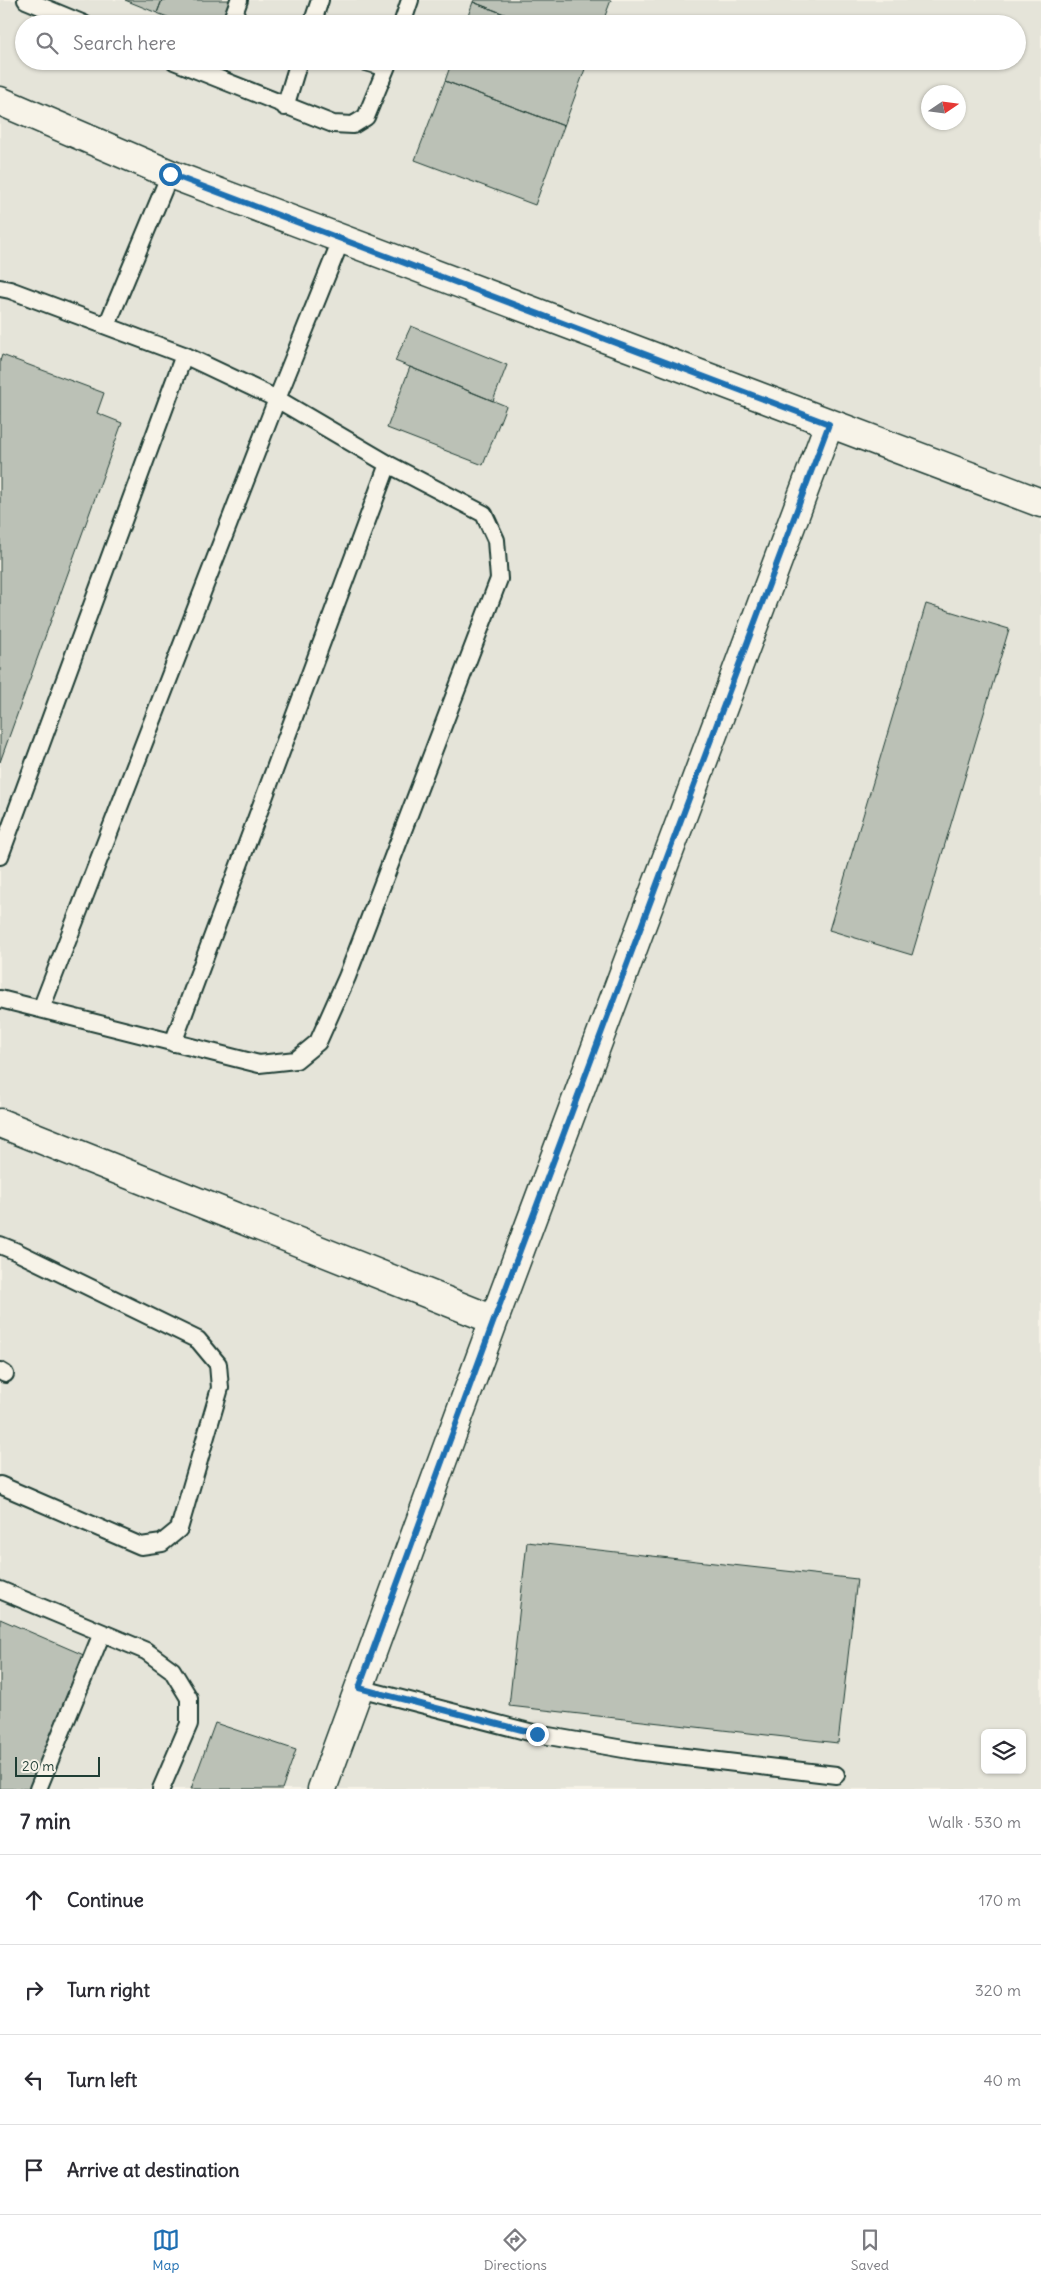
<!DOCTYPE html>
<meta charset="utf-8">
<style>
:root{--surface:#fff;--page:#f2f2f3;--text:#2b2b33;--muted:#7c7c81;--line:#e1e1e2;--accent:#1f6fb2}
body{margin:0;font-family:Delius,sans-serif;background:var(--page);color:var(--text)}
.controls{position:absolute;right:15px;bottom:15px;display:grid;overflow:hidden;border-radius:8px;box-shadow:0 1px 4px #0004}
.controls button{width:45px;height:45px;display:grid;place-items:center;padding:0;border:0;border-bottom:1px solid var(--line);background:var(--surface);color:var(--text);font:25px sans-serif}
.compass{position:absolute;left:921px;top:85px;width:45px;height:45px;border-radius:50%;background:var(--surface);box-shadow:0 1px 4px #0004;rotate:77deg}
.scale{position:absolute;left:15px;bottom:12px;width:85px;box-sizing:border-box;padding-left:5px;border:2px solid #1f3d34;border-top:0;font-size:14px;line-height:18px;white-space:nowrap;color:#1f3d34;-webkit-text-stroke:4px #f7f3e8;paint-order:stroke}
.stop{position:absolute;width:15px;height:15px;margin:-11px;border:4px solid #1f6fb2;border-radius:50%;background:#fff}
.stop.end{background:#1f6fb2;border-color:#fff;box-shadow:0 1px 5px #0008}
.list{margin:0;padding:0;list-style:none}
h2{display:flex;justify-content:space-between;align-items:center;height:65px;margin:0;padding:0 20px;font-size:21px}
h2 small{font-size:16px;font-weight:400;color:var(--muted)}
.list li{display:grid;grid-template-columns:32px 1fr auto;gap:15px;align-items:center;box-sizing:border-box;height:90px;padding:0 20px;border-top:1px solid var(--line)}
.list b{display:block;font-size:19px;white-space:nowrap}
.list em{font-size:16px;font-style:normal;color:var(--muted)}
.icon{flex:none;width:28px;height:28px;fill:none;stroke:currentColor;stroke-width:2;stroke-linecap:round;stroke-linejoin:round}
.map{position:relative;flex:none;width:1041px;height:1789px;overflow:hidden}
.search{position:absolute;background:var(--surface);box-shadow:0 1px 4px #0004;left:15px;right:15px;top:15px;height:55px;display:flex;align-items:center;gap:12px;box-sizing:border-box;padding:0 18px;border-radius:28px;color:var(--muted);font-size:19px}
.sheet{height:425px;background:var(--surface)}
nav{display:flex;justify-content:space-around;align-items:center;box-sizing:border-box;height:70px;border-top:1px solid var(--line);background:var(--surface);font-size:14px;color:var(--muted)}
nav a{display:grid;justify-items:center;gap:2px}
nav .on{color:var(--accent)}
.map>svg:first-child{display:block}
.built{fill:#e5e4d9;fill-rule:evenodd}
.building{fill:#bbc1b6;stroke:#1f3d34}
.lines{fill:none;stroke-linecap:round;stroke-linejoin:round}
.service-casing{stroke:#1f3d34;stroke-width:20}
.minor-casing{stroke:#1f3d34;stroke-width:31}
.service{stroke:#f7f3e8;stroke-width:16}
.minor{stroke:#f7f3e8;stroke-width:28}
.route{stroke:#1f6fb2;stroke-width:6}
</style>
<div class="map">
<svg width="1041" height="1789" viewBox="0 0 1041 1789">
<rect width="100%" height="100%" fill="#f7f3e8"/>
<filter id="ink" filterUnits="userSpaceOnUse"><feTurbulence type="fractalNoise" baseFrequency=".02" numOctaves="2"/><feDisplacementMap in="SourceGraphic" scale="10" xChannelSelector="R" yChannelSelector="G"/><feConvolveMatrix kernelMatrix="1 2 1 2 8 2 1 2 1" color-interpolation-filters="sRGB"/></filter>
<g filter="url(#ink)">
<!-- built -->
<path class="built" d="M0,0H1041V1789H0ZM24,24H1017V61H24ZM928,92H958V122H928ZM985,1733H1022V1770H985Z"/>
<!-- building -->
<path class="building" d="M125,0H162L157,13Z
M162,0H230L221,24H186L157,13Z
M474,0H611L602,24H530L473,2Z
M473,2L530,24H465Z
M452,61H588L564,126L445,81Z
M445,81L564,126L535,205L415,160Z
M411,326L507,365L493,401L395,361Z
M2,355L104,393L97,413L122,423L0,762V361Z
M410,367L506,406L483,465L387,428Z
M926,604L1009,629L912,955L829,930Z
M527,1542L857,1579L838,1743L509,1706Z
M0,1619L86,1656L30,1789H0Z
M215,1723L296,1750L282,1789H191Z"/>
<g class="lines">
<!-- service casing -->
<g class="service-casing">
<path id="service" d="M26,0L84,24
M237,24L231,22L239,0
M312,24L320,0
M402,24L410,0
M174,61L333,124L353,125L366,117L389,61
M362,61L386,68
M285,107L299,61
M0,288L10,290L184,355L277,399L388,464L484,514L496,540L499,579L347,977L318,1042L296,1060L259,1064L0,999
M107,325L170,174
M0,856L184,355
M41,1009L277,399L341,240
M173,1043L388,464
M0,1245L15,1251L198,1340L218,1364L220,1388L179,1529L162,1543L141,1546L0,1485
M0,1371L5,1374
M0,1590L146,1651L172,1670L189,1698V1724L161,1789
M359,1688L537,1734L635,1751L836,1775
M38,1789L102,1633"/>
</g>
<!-- minor casing -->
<g class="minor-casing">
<path id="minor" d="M0,101L170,174L1041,503
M0,1123L494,1320
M322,1789L494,1320L829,424"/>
</g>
<!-- service -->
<use href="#service" class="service"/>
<!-- minor -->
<use href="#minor" class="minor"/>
</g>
</g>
<g class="lines" filter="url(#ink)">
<!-- route -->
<path class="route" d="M170,174L829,424L494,1320L359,1688L537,1734"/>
</g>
</svg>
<div class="controls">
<button><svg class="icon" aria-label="layers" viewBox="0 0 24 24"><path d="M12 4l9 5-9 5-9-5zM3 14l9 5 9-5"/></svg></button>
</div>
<svg class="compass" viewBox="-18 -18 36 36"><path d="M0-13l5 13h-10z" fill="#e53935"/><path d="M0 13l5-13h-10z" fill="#7c7c81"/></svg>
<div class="scale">20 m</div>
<div class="stop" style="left:170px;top:174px"></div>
<div class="stop end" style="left:537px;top:1734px"></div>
<div class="search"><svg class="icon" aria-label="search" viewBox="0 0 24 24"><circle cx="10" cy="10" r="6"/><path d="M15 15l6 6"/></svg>Search here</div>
</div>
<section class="sheet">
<h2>7 min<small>Walk · 530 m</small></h2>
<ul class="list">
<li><svg class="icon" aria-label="ahead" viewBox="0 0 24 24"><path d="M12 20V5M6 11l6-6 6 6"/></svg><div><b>Continue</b></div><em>170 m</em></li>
<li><svg class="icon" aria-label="right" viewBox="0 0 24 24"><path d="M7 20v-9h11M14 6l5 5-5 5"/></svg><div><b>Turn right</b></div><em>320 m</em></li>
<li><svg class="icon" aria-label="left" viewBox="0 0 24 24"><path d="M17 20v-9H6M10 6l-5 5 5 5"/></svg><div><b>Turn left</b></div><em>40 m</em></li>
<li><svg class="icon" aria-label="arrive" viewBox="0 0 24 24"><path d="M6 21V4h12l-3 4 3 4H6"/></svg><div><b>Arrive at destination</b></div></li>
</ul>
</section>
<nav>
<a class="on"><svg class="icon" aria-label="map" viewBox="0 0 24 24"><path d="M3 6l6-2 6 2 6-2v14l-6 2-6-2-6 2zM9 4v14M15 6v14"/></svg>Map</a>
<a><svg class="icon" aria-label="directions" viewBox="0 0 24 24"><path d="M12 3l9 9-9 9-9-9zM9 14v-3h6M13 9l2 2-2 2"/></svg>Directions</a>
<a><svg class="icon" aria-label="saved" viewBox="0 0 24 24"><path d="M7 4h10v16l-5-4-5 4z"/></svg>Saved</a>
</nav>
